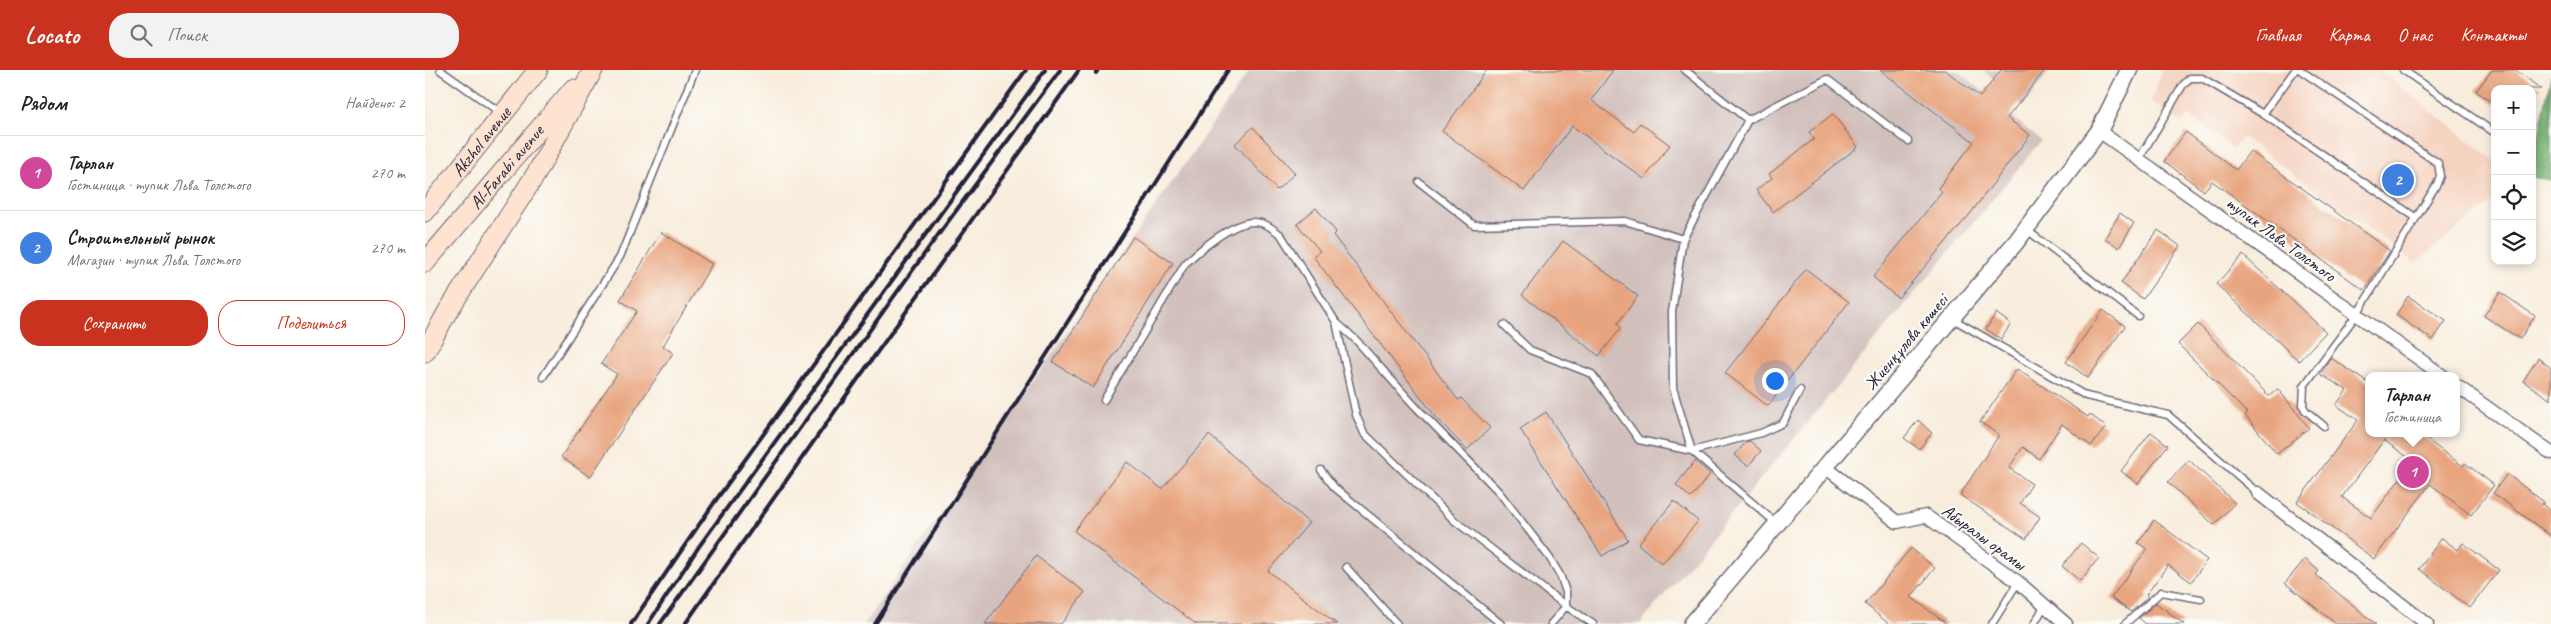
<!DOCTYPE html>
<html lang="ru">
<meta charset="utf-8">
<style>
:root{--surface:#fff;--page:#f2f2f2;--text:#202124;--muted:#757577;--line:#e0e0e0;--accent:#c8321e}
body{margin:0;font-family:Caveat,sans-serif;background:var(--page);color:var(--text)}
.controls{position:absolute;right:15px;top:15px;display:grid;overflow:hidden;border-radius:10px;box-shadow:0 2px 8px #0003}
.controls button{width:45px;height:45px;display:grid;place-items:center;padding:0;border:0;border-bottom:1px solid var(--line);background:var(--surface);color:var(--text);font:25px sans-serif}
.you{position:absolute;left:1349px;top:310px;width:18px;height:18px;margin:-12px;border:4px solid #fff;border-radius:50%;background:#1a73e8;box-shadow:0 0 0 8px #1a73e833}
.badge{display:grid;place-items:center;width:32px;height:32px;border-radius:50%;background:var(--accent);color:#fff;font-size:16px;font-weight:700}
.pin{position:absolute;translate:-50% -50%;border:2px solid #fff;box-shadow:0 1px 5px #0006}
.popup{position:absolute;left:1940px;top:302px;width:95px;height:65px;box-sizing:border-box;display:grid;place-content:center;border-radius:10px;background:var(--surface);filter:drop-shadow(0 1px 4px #0005);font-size:16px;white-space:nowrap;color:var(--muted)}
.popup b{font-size:19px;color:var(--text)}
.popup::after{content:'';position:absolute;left:50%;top:100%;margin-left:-10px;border:10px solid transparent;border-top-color:var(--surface)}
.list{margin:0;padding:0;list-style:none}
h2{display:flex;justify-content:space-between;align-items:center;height:65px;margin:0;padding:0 20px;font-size:21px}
h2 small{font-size:16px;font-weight:400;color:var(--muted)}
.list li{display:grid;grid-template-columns:32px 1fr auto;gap:15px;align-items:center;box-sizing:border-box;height:75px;padding:0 20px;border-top:1px solid var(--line)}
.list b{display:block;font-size:19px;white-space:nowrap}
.list p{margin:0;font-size:16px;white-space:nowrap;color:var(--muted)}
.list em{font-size:16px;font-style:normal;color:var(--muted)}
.actions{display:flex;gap:10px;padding:15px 20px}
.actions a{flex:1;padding:11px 0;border:1px solid var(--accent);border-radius:20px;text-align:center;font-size:18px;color:var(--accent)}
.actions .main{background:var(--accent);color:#fff}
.icon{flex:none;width:28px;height:28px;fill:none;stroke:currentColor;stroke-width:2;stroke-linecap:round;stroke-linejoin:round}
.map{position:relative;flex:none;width:2126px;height:554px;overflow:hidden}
header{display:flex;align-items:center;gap:30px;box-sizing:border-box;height:70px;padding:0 25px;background:var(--accent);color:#fff}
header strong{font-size:24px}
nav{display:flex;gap:28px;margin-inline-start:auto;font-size:18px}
.search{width:350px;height:45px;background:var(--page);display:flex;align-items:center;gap:12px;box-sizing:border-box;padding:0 18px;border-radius:20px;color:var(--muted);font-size:19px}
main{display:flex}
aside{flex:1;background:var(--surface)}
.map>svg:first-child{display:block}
.built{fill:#f5d3c1}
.industrial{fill:#d1c0bc}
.forest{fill:#76b171;stroke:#4c6a56}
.building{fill:#e8a47f;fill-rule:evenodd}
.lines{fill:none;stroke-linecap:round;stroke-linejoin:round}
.service-casing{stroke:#6d6974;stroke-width:9}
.minor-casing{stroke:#6d6974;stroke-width:15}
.tertiary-casing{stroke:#6d6974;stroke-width:19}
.secondary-casing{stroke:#6d6974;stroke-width:21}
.service{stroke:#fff;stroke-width:6}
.minor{stroke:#fff;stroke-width:12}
.tertiary{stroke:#fff;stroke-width:16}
.secondary{stroke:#fee3d1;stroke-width:19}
.rail{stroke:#22223b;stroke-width:4}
.labels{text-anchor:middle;stroke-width:4;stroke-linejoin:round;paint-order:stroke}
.street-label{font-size:18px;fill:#22223b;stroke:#fdfcf7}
</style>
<header>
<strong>Locato</strong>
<div class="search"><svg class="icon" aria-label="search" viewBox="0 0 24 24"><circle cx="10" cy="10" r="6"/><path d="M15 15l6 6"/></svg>Поиск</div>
<nav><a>Главная</a><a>Карта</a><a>О нас</a><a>Контакты</a></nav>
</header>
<main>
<aside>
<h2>Рядом<small>Найдено: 2</small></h2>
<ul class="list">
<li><span class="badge" style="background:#d1479c">1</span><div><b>Тарлан</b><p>Гостиница · тупик Льва Толстого</p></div><em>270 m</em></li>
<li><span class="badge" style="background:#3f7fe0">2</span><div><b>Строительный рынок</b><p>Магазин · тупик Льва Толстого</p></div><em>270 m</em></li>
</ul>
<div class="actions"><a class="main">Сохранить</a><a>Поделиться</a></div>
</aside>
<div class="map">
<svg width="2126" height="554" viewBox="0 0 2126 554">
<rect width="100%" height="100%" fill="#fdfcf7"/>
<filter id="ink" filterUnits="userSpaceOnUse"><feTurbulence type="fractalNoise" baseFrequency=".02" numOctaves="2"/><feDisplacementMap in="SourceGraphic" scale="10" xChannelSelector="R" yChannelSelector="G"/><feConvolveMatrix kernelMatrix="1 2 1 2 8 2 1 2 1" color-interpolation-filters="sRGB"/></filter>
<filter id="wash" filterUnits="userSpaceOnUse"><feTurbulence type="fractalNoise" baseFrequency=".0096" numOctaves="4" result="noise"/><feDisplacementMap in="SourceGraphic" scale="20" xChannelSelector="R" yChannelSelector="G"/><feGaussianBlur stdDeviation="1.12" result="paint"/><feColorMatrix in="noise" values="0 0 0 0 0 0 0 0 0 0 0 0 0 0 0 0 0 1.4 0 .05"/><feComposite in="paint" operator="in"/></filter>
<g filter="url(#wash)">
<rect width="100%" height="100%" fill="#f8eddd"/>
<!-- built -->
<path class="built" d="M1737,0H1954L2070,91V129L1990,193L1818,67L1807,78L1764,45L1757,52L1726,31Z"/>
<!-- industrial -->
<path class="industrial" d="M825,0H1533L1616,71L1215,554H439Z
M1558,0H1625L1598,36Z"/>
<!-- forest -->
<path class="forest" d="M2126,6V110L2107,107V98Z"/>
<g id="blocks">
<!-- building -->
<path class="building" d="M1062,0H1188L1166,30L1209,62L1215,53L1245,75L1219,109L1147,56L1099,121L1017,61Z
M1455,0H1520L1555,27L1576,0H1620L1582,48L1605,65L1545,144L1473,228L1448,207L1517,122L1513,118L1549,72Z
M2067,0H2091L2116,19H2070V35L2051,21Z
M1408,44L1433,77L1348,142L1331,120L1347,108L1344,104L1389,69L1384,62Z
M828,57L870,103L852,120L810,74Z
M1761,62L1811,100L1825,81L1965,181L1939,220L1787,111L1779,121L1739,91Z
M891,138L911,162L908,165L1033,330L1036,328L1065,358L1042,380L1011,347L888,186L895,181L872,154Z
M1695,143L1709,153L1694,178L1680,168Z
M1733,160L1755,176L1718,229L1696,213Z
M236,162L287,194L238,276L248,283L165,407L136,387L192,304L176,294L212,241L195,230Z
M708,167L748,193L668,318L628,292Z
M1138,171L1213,226L1192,254L1196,258L1174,286L1097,225Z
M1818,185L1901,262L1874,291L1791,214Z
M1381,199L1424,232L1343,336L1300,303Z
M2075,222L2110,246L2095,269L2059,246Z
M1983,226L2021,251L2008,270L1971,245Z
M1678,240L1700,256L1663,308L1641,292Z
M1571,243L1586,254L1576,269L1561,259Z
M1773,254L1844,326L1853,319L1884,358L1852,384L1820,345L1822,343L1753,274Z
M1906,288L1944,313V363H1993L2038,396L2040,393L2069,415L2046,445L2005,414L1949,489L1872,432L1933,350L1911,335L1922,320L1895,304ZM1959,370L1988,391L1946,448L1917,427Z
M2113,288L2126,298V330L2098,311Z
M1592,299L1663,347L1665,344L1681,357L1666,376L1637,354L1614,389L1598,377L1584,398L1607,414L1595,433L1615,447L1601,469L1535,425L1574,365L1555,352Z
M1121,342L1203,470L1177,486L1095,359Z
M1493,350L1507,363L1494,379L1479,368Z
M1726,362L1743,375L1713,414L1696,401Z
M784,365L884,453L843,501L912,554H771L649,461L702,392L737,419Z
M1325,371L1336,381L1323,396L1310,385L1321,372Z
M1764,390L1810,433L1789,455L1743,412Z
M1270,391L1285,404L1266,428L1251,415Z
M2082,404L2119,432L2117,434L2126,441V466L2068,423Z
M1249,431L1273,451L1237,494L1213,474Z
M1729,450L1782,490L1766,512L1743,495L1721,525L1723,527L1706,542L1686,528L1722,479L1713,473Z
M2017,468L2033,480L2038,473L2074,500L2045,538L1994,499Z
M1656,473L1674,488L1655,511L1637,496Z
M1486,478L1510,498L1486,527L1522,554H1464L1440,534Z
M611,486L660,522L636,554H560Z
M1880,489L1894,501L1891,505L1951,554H1911L1860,513Z
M1731,533L1759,554H1721L1714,548Z"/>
</g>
</g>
<g filter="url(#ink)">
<use href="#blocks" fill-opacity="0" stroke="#6d6974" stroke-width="1"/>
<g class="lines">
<!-- service casing -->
<g class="service-casing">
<path id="service" d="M15,0L76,43
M1260,0L1323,50L1258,169L1247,242L1248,318L1267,381L1351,453
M1875,0L2013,93L2015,106L2012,114L1932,244L1879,316L1878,335L1880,340L1899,356
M1978,0L2070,63
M1838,44L1870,0
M1323,50L1402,9L1483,71
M1714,89L1758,15L1765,8H1777L1838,44L1990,147
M994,112L1049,155L1200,151L1258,169
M1602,160L1713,246
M1528,249L1661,326L1743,345L1833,423
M911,252L931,270L989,335L1074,422L1124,487L1135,505L1141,522V536L1126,554
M1079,255L1105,280L1167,304L1214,370L1267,381L1336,363L1358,353L1375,320
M118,307L195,187L270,0
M679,330L760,194C774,180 808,152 828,152C840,152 847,158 856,165L911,252L931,345L939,363L1030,451L1141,536L1168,554
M896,400L909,417L1076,554
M921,497L972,554
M1567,554L1593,512
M1609,554L1620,535
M1700,554L1736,522L1776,529"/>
</g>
<!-- minor casing -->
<g class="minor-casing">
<path id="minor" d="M1674,61L2018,306
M2032,316L2126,383
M1400,397L1472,452L1501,446L1593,512L1641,554
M1833,423L2002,554"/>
</g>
<!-- tertiary casing -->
<g class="tertiary-casing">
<path id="tertiary" d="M1267,554L1591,172L1674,61L1704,0"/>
</g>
<!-- secondary casing -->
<g class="secondary-casing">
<g id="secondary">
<path id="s1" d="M0,142L113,0"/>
<path id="s2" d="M0,193L148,19"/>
<path d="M0,282L23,241L111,104L168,0"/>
</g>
</g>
<!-- service -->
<use href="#service" class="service"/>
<!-- minor -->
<use href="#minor" class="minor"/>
<!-- tertiary -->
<use href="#tertiary" class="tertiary"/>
<!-- secondary -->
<use href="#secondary" class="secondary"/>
<!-- rail -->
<path class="rail" d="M671,3L673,0
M206,554L291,430L601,0
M223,554L275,475L620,0
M235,554L505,176L635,0
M260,554L413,337L654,0
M450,554L803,0"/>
</g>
</g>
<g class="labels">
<!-- street labels -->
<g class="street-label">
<text dy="6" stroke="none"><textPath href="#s1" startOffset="90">Akzhol avenue</textPath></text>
<text dy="6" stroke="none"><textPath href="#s2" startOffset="126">Al-Farabi avenue</textPath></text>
<text transform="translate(1856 169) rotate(36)" y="6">тупик Льва Толстого</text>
<text transform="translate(1481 272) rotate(-50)" y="6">Жиенқұлова көшесі</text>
<text transform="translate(1559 467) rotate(36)" y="6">Абыралы орамы</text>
</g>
</g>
</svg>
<div class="controls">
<button>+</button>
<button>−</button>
<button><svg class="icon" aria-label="locate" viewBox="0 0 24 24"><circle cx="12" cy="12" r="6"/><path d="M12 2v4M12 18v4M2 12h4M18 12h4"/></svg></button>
<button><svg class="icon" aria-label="layers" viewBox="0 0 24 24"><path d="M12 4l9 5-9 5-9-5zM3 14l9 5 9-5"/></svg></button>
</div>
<div class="you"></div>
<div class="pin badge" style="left:1988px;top:402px;background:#d1479c">1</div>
<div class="popup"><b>Тарлан</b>Гостиница</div>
<div class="pin badge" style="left:1973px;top:110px;background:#3f7fe0">2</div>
</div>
</main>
